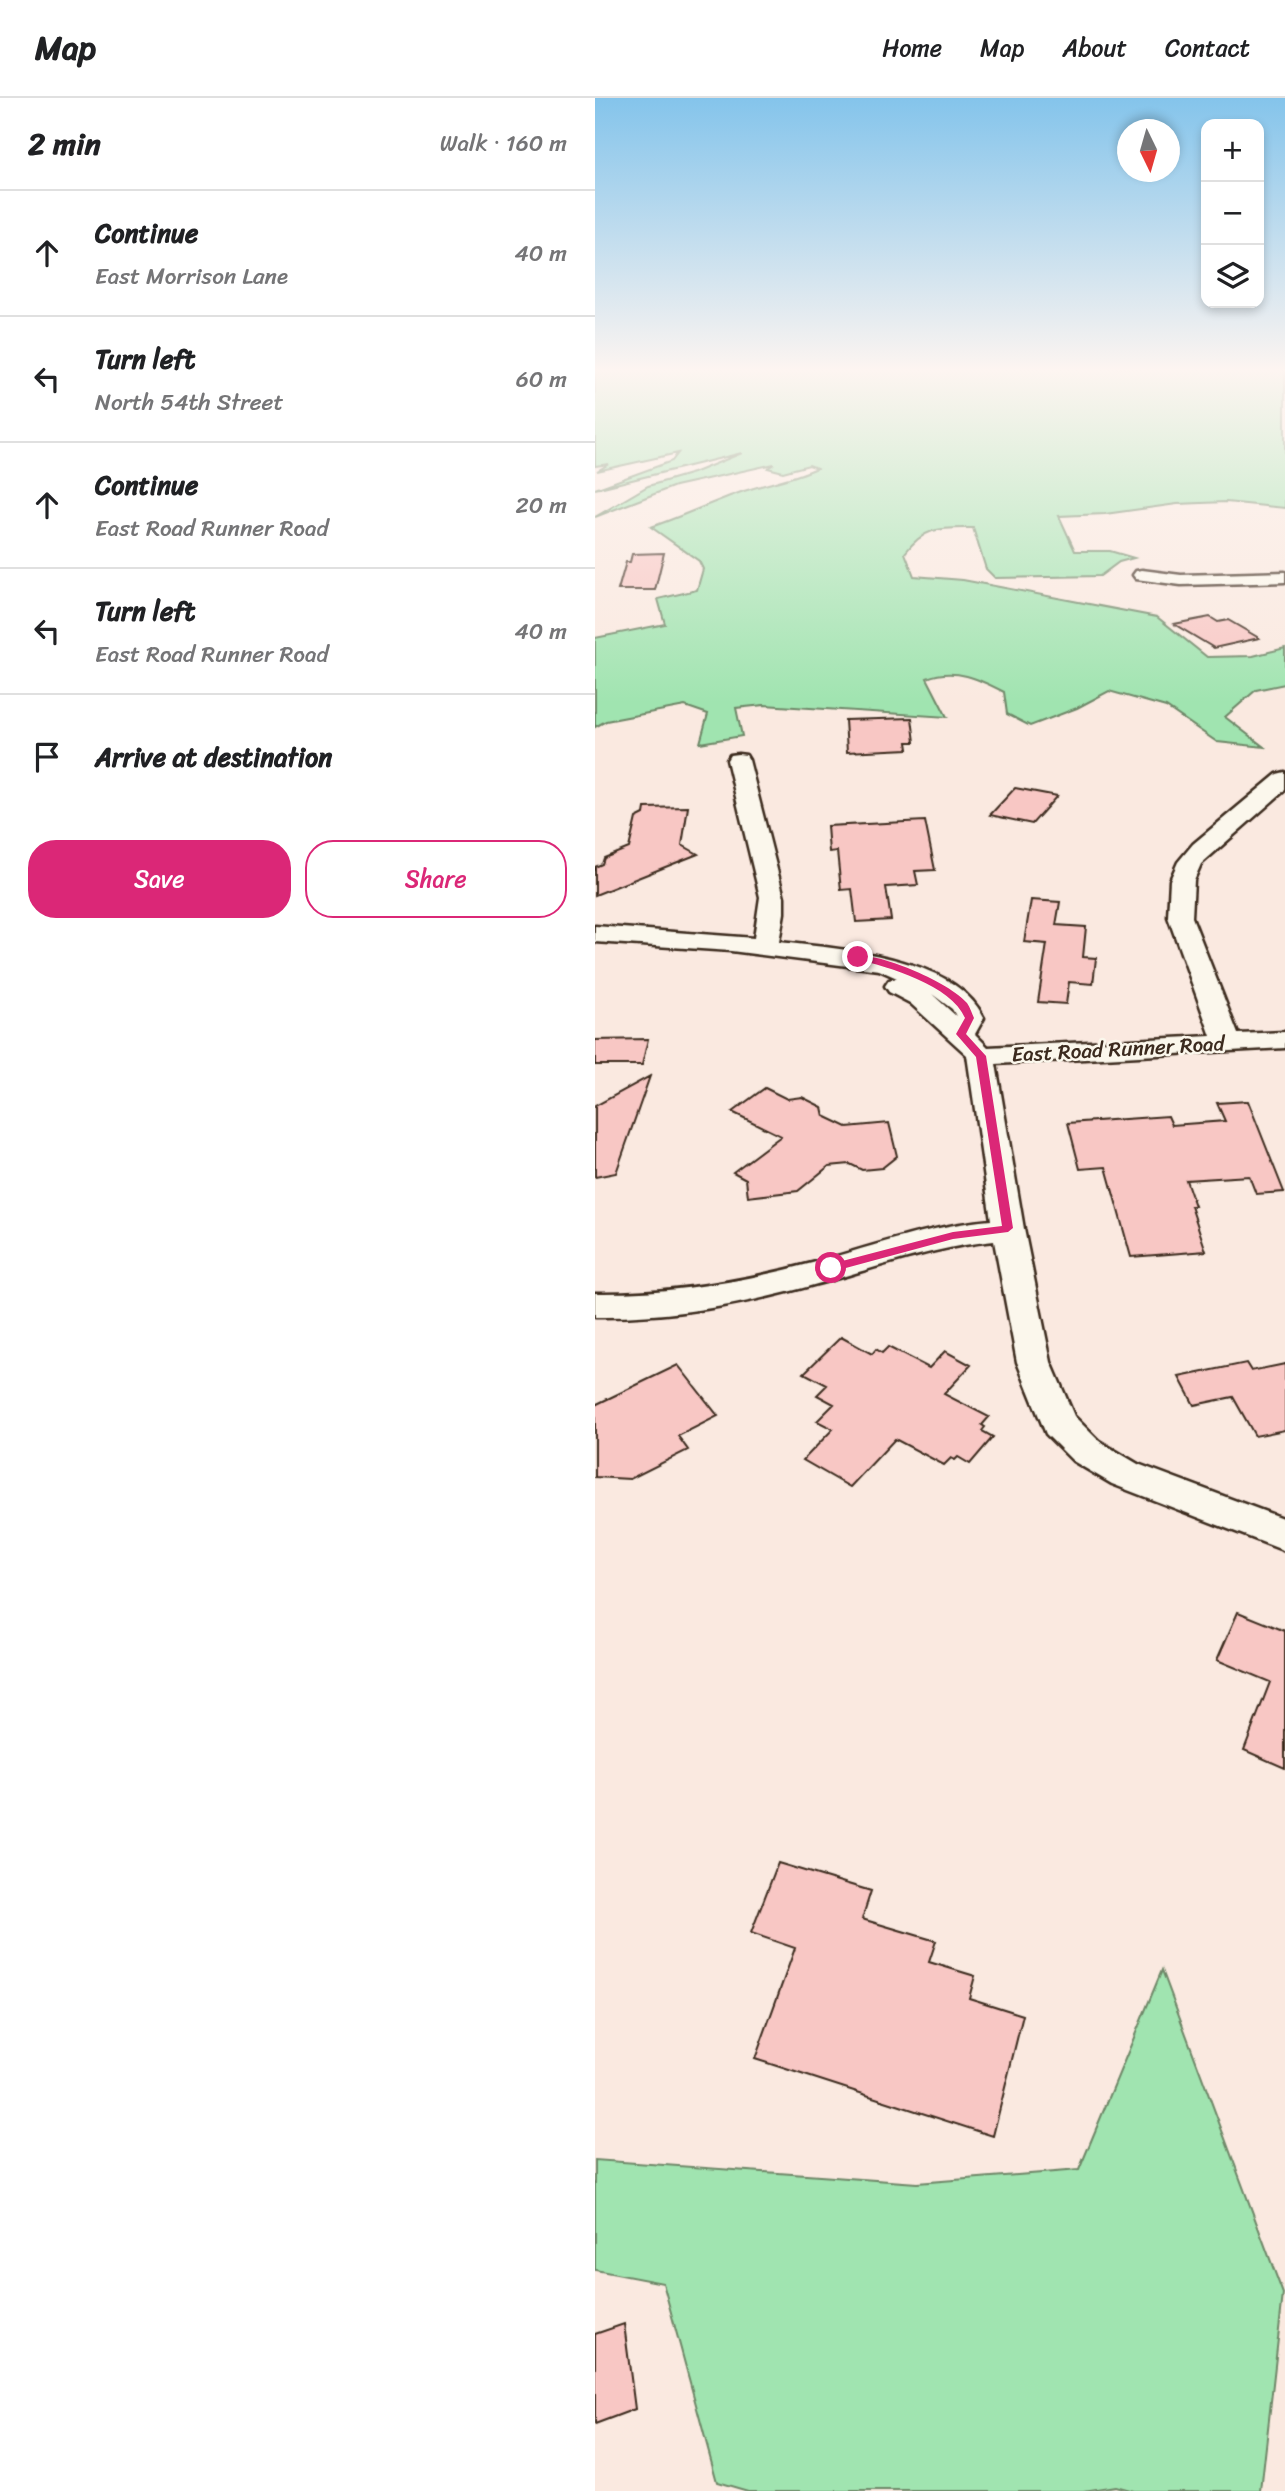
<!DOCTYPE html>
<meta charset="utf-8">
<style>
:root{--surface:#fff;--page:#f2f2f2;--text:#202124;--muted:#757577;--line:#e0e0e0;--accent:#db2777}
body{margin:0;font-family:Sriracha,sans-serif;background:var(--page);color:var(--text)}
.controls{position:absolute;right:21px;top:21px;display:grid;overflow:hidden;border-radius:14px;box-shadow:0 4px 10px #0003}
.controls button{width:63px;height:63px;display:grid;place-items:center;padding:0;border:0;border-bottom:2px solid var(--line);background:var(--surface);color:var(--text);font:35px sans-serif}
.compass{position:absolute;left:522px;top:21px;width:63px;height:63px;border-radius:50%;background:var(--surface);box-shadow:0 4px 10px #0003;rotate:175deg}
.stop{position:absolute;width:21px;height:21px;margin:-16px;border:5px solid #db2777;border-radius:50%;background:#fff}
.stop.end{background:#db2777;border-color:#fff;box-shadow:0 2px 7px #0008}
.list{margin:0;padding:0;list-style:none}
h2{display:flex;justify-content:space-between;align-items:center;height:91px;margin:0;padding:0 28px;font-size:30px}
h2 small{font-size:23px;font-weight:400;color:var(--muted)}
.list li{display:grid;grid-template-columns:46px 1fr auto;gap:21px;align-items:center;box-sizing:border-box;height:126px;padding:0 28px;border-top:2px solid var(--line)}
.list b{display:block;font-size:26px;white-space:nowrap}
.list p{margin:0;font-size:23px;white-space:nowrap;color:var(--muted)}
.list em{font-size:23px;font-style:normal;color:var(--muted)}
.actions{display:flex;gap:14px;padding:21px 28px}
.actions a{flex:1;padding:16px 0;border:2px solid var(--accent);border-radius:28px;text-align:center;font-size:24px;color:var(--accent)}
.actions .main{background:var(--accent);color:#fff}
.icon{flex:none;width:38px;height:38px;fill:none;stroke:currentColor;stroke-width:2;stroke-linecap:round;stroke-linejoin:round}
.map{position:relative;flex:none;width:690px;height:2393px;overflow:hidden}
header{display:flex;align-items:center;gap:42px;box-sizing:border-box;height:98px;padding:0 35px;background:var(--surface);border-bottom:2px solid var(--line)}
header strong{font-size:33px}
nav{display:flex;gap:38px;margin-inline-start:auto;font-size:24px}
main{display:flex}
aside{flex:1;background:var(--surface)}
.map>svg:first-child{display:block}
.green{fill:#a0e4b0;stroke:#6e8767;stroke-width:2}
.building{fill:#f8c7c4;stroke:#3b2a1e;stroke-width:2}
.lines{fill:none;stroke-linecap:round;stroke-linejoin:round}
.minor-casing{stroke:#3b2a1e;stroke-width:5}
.minor{fill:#fbf7ec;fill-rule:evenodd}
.route{fill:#db2777}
.labels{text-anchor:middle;stroke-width:5;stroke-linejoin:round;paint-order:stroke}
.street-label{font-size:21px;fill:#3b2a1e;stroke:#fbf7ec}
</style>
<header>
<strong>Map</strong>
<nav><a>Home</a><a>Map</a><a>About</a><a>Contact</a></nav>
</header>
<main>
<aside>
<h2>2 min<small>Walk · 160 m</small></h2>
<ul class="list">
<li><svg class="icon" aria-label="ahead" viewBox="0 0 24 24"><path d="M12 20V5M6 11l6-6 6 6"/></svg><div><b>Continue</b><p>East Morrison Lane</p></div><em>40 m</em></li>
<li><svg class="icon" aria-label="left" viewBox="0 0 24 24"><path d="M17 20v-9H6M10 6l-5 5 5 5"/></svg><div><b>Turn left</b><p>North 54th Street</p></div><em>60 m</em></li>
<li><svg class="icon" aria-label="ahead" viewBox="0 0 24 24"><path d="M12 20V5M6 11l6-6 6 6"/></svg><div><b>Continue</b><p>East Road Runner Road</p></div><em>20 m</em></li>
<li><svg class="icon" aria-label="left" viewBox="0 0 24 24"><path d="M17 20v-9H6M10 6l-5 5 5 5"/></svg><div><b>Turn left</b><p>East Road Runner Road</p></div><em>40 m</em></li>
<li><svg class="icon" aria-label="arrive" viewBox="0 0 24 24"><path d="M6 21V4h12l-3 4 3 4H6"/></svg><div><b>Arrive at destination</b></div></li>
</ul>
<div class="actions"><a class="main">Save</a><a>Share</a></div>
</aside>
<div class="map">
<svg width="690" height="2393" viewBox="0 0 690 2393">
<rect width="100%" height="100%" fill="#fae9e0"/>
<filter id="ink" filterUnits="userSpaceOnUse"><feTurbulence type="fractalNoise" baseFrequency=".0143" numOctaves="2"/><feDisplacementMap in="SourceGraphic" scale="14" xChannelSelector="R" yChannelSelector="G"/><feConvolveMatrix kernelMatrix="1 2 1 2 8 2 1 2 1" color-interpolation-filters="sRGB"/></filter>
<g filter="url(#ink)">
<!-- green -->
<path class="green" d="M0,270H690V410L631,404L582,406L510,416L464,418L480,453H515L539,460L524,464L505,478L400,480L391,471L378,430C346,430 330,428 310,455L319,478L368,482L562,519L612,559L658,558L690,550V586L661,592L630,619L669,649L622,644L571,609L514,593L482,610L435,628L412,616L409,594C384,581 360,569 332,580L352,619L169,607L141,610L147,638L105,645L113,616L90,608L11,623L0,629V540L70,526L63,501L102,492L108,471L104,463L56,429C88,418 117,404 149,393C173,385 198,381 222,370L214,367L188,374L173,370L179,366L80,388L0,419L53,388L98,375L147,355L0,391L77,363L83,355L2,373L14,366L0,368Z
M567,1872L688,2196L666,2393H538L520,2388L489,2393H153L122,2384L68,2185L0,2172V2062L322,2085L484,2072Z"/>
<!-- building -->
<path class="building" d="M69,455L60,492H23L31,464H35L37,456Z
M615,519L623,524L633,522L664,540L619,550L579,526Z
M317,620L320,644H312L313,651L252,654L250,622Z
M420,690L462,698L437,726L395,717Z
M93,709L87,747L103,756L0,797V769L7,766L9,760L34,750L41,720L49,716L50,710Z
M330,723L340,772L320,773L323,787L291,789L296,822L261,824L257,791L246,792L242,753L234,754L232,728Z
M436,802L465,804L461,827L491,829L488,859L501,860L498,886L474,884L471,906L443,904L452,846L429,844Z
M53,941L47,967H0V942Z
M55,978L21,1075L0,1079V1008Z
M170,990L192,1001L207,999L227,1009L229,1018L252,1029L294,1025L302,1058L287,1070L267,1072L255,1066L234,1068L203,1093L153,1099L151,1081L138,1074L186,1038L137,1014Z
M653,1003L689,1094L661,1096L654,1078L591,1082L600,1108H596L611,1153L536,1159L511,1069L485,1071L473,1025L573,1018L577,1027L630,1023L622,1005Z
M246,1239L277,1256L281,1251L287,1255L293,1249L334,1270L350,1253L376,1267L349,1296L394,1319L387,1327L390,1329L387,1333L398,1339L375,1366L363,1359L360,1362L356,1360L349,1367L300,1341L255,1389L208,1362L238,1331L222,1323L239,1306L222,1297L232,1287L209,1275Z
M651,1265L656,1273L690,1266V1332L660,1338L638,1299L599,1307L584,1279Z
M83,1267L123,1318L83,1338L93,1352L35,1381L0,1379V1307Z
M643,1514L690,1533V1670L649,1652L675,1584L622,1562Z
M183,1765L276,1793L267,1821L341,1843L334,1864L380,1878L374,1900L428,1917L398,2038L160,1961L200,1850L156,1835Z
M29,2226L40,2311L0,2326V2236Z"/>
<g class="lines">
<!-- minor casing -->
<g class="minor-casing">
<path id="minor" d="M547,472L586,477L690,474V484L586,487L541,481L538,477L541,473Z
M143,656L151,657L154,662L189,799V815L184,844C244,851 359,857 389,920L380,936L393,949L616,938L573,819L575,782L583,764L598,746L682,676L690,674V692L606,766L599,782L597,819L643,936L690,934V950L401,966L429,1131L456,1264L479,1318L504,1343L543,1366L690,1421V1453L517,1386L478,1363L451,1336L422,1264L399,1143C338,1149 281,1170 222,1186C148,1207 77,1220 0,1219V1195C78,1196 151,1183 225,1163C281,1147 338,1127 396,1122L372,957L315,905L294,894L290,888L294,882L302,880L284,872L136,853L0,844V828L159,840L165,799L132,662L135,657ZM337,896L357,911L361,918Z"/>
</g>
<!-- minor -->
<use href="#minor" class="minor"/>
</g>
</g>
<!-- sky -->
<linearGradient id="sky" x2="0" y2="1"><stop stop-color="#84c4eb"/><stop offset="0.45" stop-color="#fdf5f1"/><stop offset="1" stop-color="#fdf5f1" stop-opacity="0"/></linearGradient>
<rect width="690" height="605" fill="url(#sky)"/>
<!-- route -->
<path class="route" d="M260,857C287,856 354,884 372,905C375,909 377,916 379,920L371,936L391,958L418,1130L413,1134L358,1141L236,1174L231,1170L232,1167L358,1134L407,1128L381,959L361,936L370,920C356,887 294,869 260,861Z"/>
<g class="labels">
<!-- street labels -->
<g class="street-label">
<text transform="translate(523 951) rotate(-3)" y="7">East Road Runner Road</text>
</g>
</g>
</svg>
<div class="controls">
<button>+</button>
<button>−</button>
<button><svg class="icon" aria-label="layers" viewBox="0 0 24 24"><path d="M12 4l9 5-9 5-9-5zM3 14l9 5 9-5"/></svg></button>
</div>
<svg class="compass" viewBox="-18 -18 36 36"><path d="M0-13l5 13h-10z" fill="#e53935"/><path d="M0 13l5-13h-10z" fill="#757577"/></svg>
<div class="stop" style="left:236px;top:1170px"></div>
<div class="stop end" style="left:263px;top:859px"></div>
</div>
</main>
